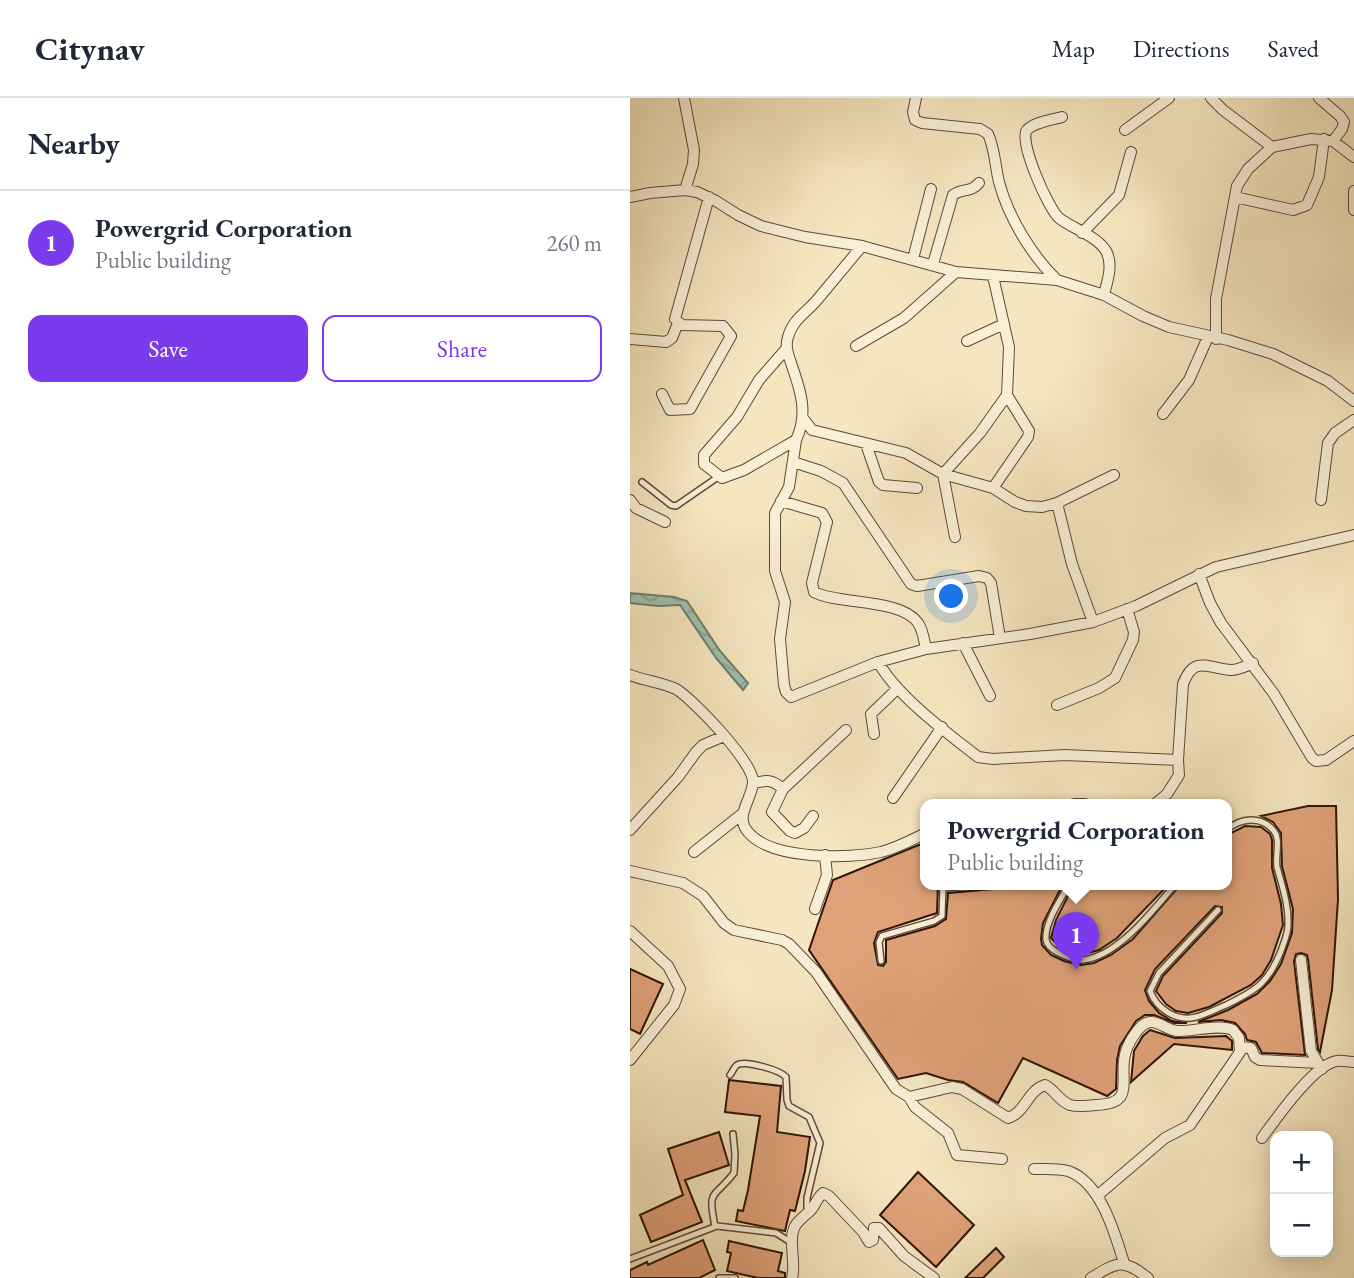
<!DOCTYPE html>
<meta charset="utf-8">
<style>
:root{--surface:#fff;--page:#f2f2f3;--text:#1f2937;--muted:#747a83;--line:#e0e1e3;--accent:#7c3aed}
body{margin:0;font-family:"EB Garamond",serif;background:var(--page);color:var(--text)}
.controls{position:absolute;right:21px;bottom:21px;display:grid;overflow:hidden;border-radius:14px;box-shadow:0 4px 18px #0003}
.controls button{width:63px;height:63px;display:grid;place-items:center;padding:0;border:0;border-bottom:2px solid var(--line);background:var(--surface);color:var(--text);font:35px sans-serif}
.you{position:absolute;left:322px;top:499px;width:24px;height:24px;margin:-18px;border:5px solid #fff;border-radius:50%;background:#1a73e8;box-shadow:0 0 0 10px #1a73e833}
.badge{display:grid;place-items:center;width:46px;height:46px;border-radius:50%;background:var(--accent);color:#fff;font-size:23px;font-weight:700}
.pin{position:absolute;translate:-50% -58px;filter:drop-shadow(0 2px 4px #0008)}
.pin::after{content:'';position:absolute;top:37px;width:24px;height:21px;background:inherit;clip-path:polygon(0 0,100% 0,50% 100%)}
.popup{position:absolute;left:290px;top:701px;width:312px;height:91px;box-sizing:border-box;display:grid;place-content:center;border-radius:14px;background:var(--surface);filter:drop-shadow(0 2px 5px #0005);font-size:23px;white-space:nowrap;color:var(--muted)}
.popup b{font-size:26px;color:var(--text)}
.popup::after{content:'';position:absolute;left:50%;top:100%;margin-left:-14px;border:14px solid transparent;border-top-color:var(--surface)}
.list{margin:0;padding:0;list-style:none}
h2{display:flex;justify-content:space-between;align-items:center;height:91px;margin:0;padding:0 28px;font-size:30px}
h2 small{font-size:23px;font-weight:400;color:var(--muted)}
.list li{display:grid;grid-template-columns:46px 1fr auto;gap:21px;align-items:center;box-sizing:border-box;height:105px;padding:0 28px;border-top:2px solid var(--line)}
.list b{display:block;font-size:26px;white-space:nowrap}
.list p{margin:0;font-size:23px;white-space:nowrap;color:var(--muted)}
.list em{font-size:23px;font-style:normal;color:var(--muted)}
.actions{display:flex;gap:14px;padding:21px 28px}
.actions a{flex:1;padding:16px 0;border:2px solid var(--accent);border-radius:14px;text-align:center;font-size:24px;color:var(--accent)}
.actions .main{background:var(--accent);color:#fff}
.map{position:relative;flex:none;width:724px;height:1180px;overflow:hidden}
header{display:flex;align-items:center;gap:42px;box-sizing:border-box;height:98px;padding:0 35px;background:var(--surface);border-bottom:2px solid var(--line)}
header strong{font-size:33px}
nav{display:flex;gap:38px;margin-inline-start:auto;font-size:24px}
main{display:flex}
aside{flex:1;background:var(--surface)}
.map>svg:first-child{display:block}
.water{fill:url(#water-waves);stroke:#717b6b;stroke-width:2}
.building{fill:#dfa178;stroke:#2e1408;stroke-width:2}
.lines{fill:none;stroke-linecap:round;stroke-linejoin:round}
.service-casing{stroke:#604836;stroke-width:8}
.minor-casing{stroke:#604836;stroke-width:12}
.service{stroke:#f8efd6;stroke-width:5}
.minor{stroke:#f8efd6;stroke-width:10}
</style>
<header>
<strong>Citynav</strong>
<nav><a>Map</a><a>Directions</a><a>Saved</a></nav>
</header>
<main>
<aside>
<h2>Nearby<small></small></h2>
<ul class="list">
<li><span class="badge">1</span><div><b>Powergrid Corporation</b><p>Public building</p></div><em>260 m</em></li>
</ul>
<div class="actions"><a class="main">Save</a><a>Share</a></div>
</aside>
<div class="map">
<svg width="724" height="1180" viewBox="0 0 724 1180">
<defs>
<pattern id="water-waves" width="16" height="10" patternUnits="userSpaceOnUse" patternTransform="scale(1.75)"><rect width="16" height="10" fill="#9dc0ad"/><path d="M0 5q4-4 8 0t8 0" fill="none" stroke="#88a493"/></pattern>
</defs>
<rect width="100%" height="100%" fill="#f5e6c0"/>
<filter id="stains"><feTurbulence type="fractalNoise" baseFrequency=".00286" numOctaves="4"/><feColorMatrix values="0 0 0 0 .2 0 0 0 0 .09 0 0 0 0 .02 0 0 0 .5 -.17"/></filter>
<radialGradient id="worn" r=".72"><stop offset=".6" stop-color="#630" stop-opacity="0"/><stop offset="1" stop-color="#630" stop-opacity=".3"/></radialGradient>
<!-- water -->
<path class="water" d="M0,495L44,499L57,503L90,553L118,585L113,592L86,560L50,507L28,508L0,505Z"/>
<!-- building -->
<path class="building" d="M678,708H706L708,801L702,892L690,954L688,951L678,861L677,857L671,855L666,856L664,863L675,957L632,955L626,944L617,942L615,936L605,925L591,922L568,924L598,912L627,896L640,883L651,866L662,835L663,811L652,768L651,735L643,724L631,718Z
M615,728L631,729L640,736L642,742V770L651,806L653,827L641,862L632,877L621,887L579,909L558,915L546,913L536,906L526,893L533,878L592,815V809L585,808L525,871L515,892L519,903L529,915L542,923L557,925H544L524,917H515L506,923L490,948L487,962L486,991L477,998L393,960L368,1005L333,984L318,982L296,975L268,981L179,852L203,782L296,744V786H308L307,815L248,834L244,845L248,867L253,868L256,864V842L305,828L316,821L318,795L363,791L368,786H433L413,825L411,841L412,847L421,857L434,863L451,867L464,865L481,857L503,841L551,786H597V737Z
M444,786H539L487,840L469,852L451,857L432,851L421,840L426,822Z
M0,871L33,886L10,936L0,931Z
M520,932L545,940L596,938L602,943V952L544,946L501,984L504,953L513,938Z
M99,982L151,988L147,1034L180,1039L175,1073L165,1113L160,1112L155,1133L106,1123L108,1112L113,1113L118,1092L130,1018L95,1014Z
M89,1034L99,1067L55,1082L72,1124L21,1144L10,1117L53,1097L38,1051Z
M288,1074L344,1127L306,1169L250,1117Z
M73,1142L85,1172L69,1180H0V1172L17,1164L18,1167Z
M99,1143L152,1155L148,1173L155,1175V1180H128L97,1173L101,1155L97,1154Z
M366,1150L374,1159L353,1180H335Z"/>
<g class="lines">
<!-- service casing -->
<g class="service-casing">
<path id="service" d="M12,384L41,407L46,408L88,379
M439,786C431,802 415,823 416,841C417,853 440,861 451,862C460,862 474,856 481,851C506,835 526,808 546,786
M314,790L363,786
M588,812L529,875L520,893C527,911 546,924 566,919C577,916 586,911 596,907C627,892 638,885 651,853C654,844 658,836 658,827C659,807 652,788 647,769C645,758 651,742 644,733C631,717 611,720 596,732
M251,863L249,844L252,838L304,823L312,818L313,786
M100,977C102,975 104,969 107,967C115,962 150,972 156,979L157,1002L159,1008L179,1019L190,1045L177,1100V1115
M85,1128C77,1090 84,1101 104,1075L105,1056L103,1036
M0,1161L87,1128L146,1135L162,1145
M89,1180H105"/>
</g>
<!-- minor casing -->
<g class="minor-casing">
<path id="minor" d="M54,0L64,52L63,66L55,92
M286,0L283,14L285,22L292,25L350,31L358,36C365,51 365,68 369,84C378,118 401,157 427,182
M581,0L593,12L642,49
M689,0L710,18L714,24L712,31L703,43
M432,19C422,22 404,24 397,32C388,43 419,112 429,120C443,131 470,139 477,155C483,168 477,184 474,197
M495,32L539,0
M724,93V112
M0,99L20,95L55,92L67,94L86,103L108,117L131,128L175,139L232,148L326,174L427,182L474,197L513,218L539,229L598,242L643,256L698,283L724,303
M605,99L663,112L677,107L689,79L694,41
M452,135L489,97L501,54
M283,161L301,91
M303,166L323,97C332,90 341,95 349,85
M363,178L379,249L377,297L399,333L398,339L363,390
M0,241L36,244L42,240L48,225
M586,241V201L607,88L618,71L642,49L681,41L703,43L724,59
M337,243L374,226
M226,248L274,220L326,174
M156,251L129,282L107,319L74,357V366L92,380L114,372L166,342C179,315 170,291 161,265C158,256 155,248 158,239C163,221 176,215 187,202C202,184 217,166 232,148
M32,296L40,312L60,311L101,238L93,228L52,227L45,221L79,99
M533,316L559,282L578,239
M173,320L182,332L276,355L313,376L363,390L385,404L396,408L412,409L427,405L484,377
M166,342L159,389L145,415V473L155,504L150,541L154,587L156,594L161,599L248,564L296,551L400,536L463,524L506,508L586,469L724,437
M236,346L249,384L253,387L287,390
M163,364L191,373L213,385L281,486L287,488L349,478L357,480L361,485L370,540
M0,402L6,410L35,424
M691,402L698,345L705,335L724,322
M151,403L192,415L197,424L182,485L184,494C208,507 271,500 288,525C293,532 294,542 296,551
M427,405L442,466L463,524
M325,439L313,376L350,335L377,297
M569,476L580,505L591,525L644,596L682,660L686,663L696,662L724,643
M333,545L360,598
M248,564C268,599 316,634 348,659L363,661L435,657L548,662
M0,577C15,583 31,584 46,591C63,601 124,665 123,684C122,702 104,718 118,734C141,762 219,761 251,754C267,750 281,742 296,735
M427,607L469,590L485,580L503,542L504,534L497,511
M244,636L241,616L267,591
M123,685C137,682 142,681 153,691
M263,700L312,629
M444,706H455
M525,706L537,696L549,677L548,662L553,586C564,557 577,570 601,572C609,572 616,568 623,565
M183,718L174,730L165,735L160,733L142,714L153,691L216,632
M0,732L48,679L66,654L73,647L94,638
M64,754L112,716
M0,773L53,785L73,798L94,825L104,832L152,842L159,846L186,874L266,991L279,999L322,989L332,991L378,1020C395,1015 398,992 415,987C425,992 429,1003 440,1007C448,1009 458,1008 466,1007C503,1006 491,987 494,962C495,952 501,941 507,933C511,928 514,925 520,924C531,923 538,934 550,933C565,933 590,926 603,932L609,940L610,954L560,1027L535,1040L467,1098
M185,811L197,777L195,757
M0,833L38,868L50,891L44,907L0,962
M671,862L681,953L692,971
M611,949L621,950L625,959L630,962L688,965
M279,999L285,1009L318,1035L327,1057L372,1061
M632,1040C646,1021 684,966 707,963C712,962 719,964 724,964
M404,1071C415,1071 427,1070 438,1073C471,1084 485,1136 494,1165
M162,1180C165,1168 162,1159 162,1146C161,1127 168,1124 180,1113C185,1108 187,1100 193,1095L199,1098L233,1134L239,1144L243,1142L244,1130H249L274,1158L304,1180
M461,1180C487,1164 493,1160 518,1180"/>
</g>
<!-- service -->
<use href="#service" class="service"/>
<!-- minor -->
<use href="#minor" class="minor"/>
</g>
<rect width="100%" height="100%" filter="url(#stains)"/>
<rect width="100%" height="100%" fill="url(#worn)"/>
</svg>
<div class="controls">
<button>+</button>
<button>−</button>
</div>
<div class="you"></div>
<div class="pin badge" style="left:446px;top:872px">1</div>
<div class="popup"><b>Powergrid Corporation</b>Public building</div>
</div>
</main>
